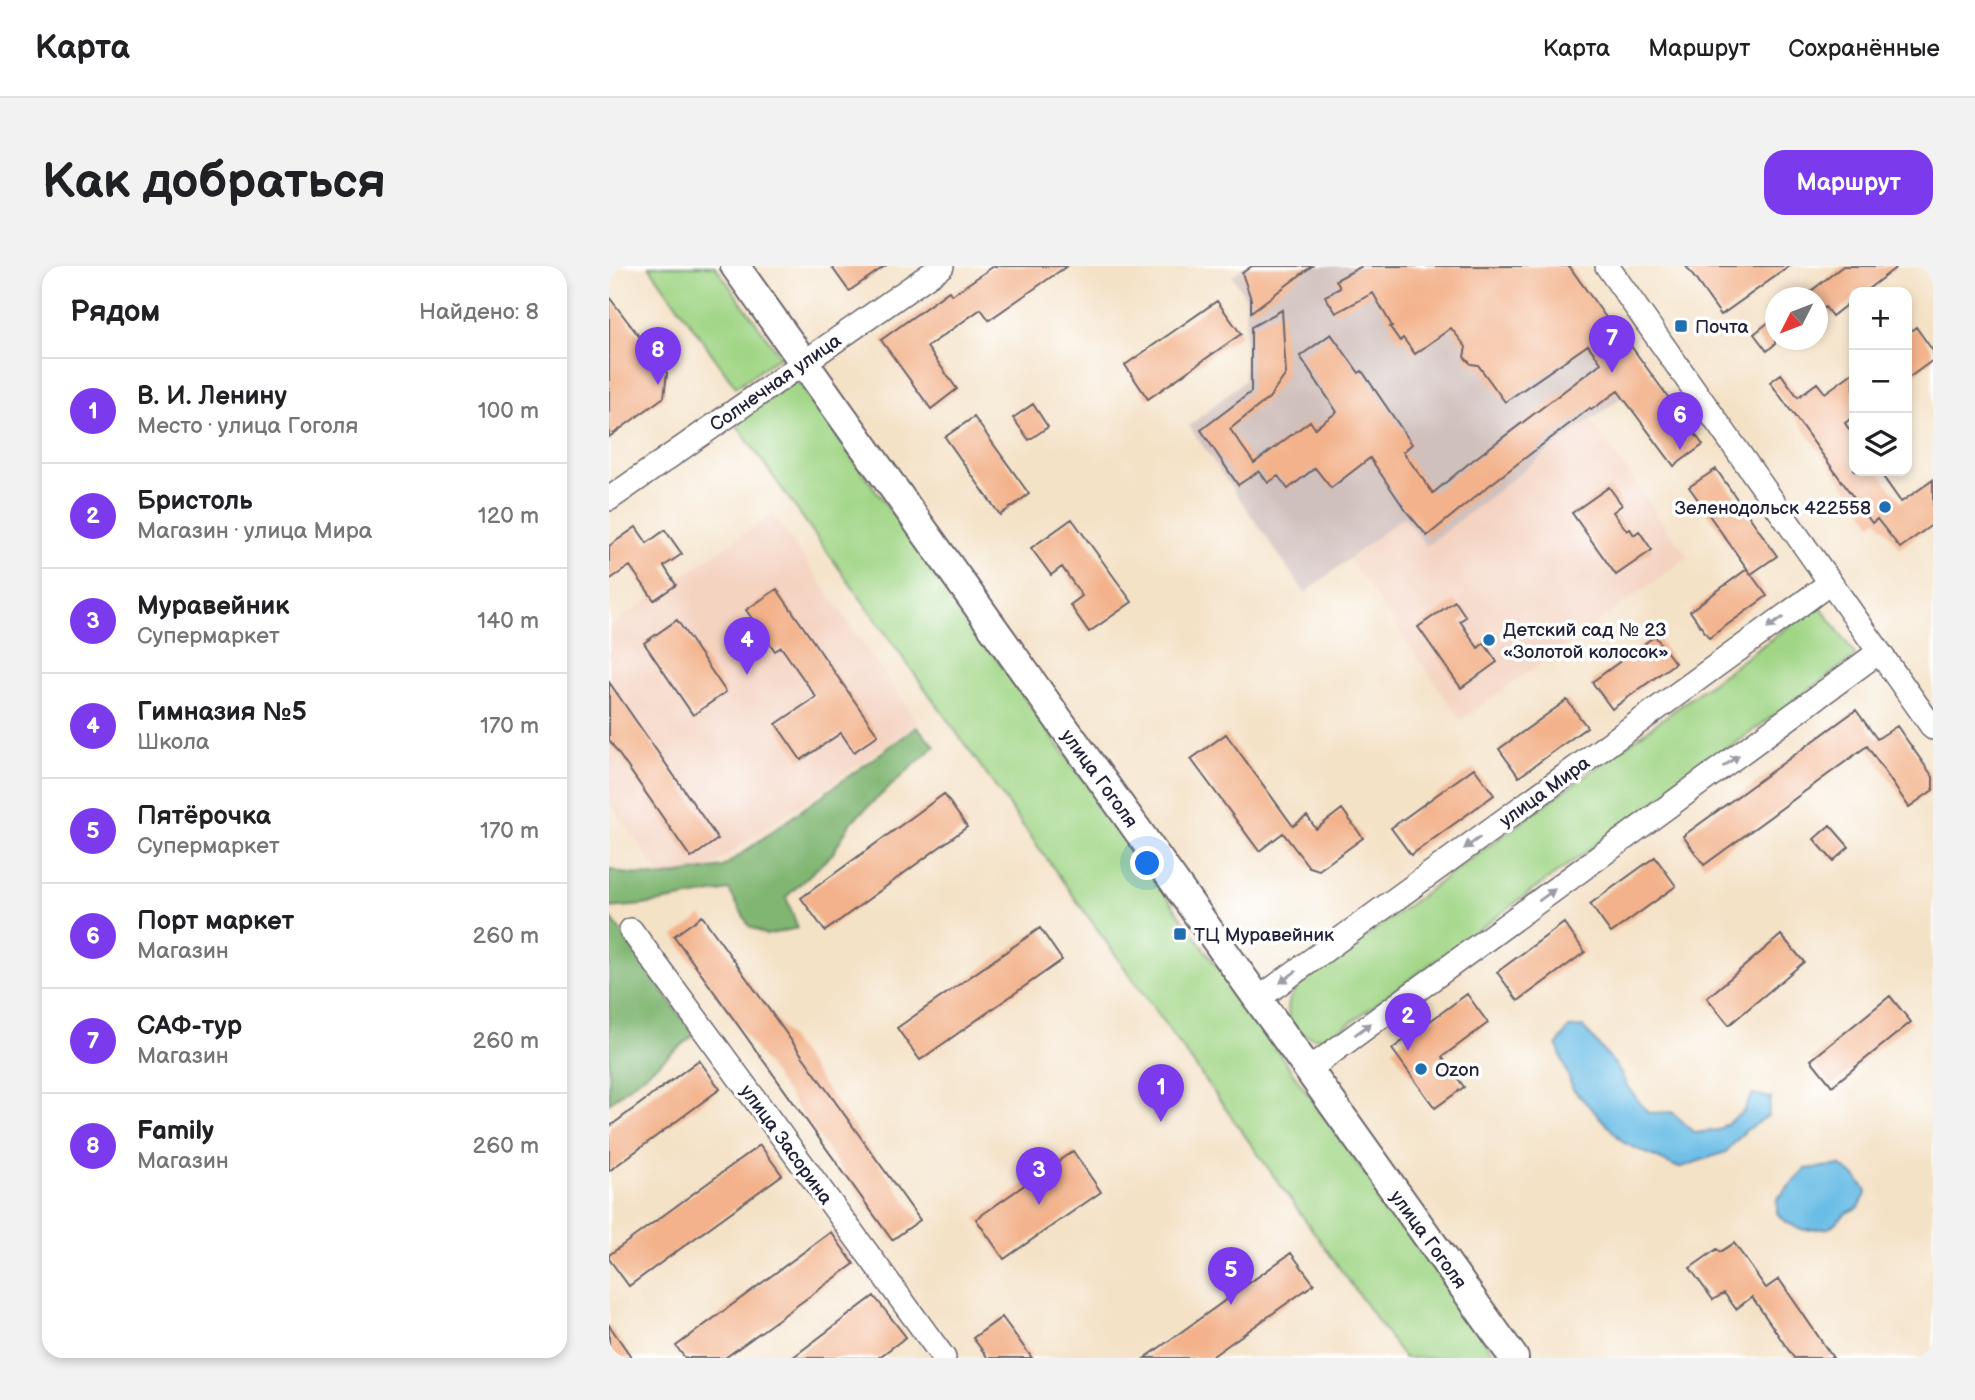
<!DOCTYPE html>
<html lang="ru">
<meta charset="utf-8">
<style>
:root{--surface:#fff;--page:#f2f2f2;--text:#202124;--muted:#757577;--line:#e0e0e0;--accent:#7c3aed}
body{margin:0;font-family:"Balsamiq Sans",sans-serif;background:var(--page);color:var(--text)}
.controls{position:absolute;right:21px;top:21px;display:grid;overflow:hidden;border-radius:14px;box-shadow:0 4px 10px #0003}
.controls button{width:63px;height:63px;display:grid;place-items:center;padding:0;border:0;border-bottom:2px solid var(--line);background:var(--surface);color:var(--text);font:35px sans-serif}
.compass{position:absolute;left:1156px;top:21px;width:63px;height:63px;border-radius:50%;background:var(--surface);box-shadow:0 4px 10px #0003;rotate:228deg}
.you{position:absolute;left:539px;top:598px;width:24px;height:24px;margin:-18px;border:5px solid #fff;border-radius:50%;background:#1a73e8;box-shadow:0 0 0 10px #1a73e833}
.badge{display:grid;place-items:center;width:46px;height:46px;border-radius:50%;background:var(--accent);color:#fff;font-size:23px;font-weight:700}
.pin{position:absolute;translate:-50% -58px;filter:drop-shadow(0 2px 4px #0008)}
.pin::after{content:'';position:absolute;top:37px;width:24px;height:21px;background:inherit;clip-path:polygon(0 0,100% 0,50% 100%)}
.list{margin:0;padding:0;list-style:none}
h2{display:flex;justify-content:space-between;align-items:center;height:91px;margin:0;padding:0 28px;font-size:30px}
h2 small{font-size:23px;font-weight:400;color:var(--muted)}
.list li{display:grid;grid-template-columns:46px 1fr auto;gap:21px;align-items:center;box-sizing:border-box;height:105px;padding:0 28px;border-top:2px solid var(--line)}
.list b{display:block;font-size:26px;white-space:nowrap}
.list p{margin:0;font-size:23px;white-space:nowrap;color:var(--muted)}
.list em{font-size:23px;font-style:normal;color:var(--muted)}
.icon{flex:none;width:38px;height:38px;fill:none;stroke:currentColor;stroke-width:2;stroke-linecap:round;stroke-linejoin:round}
.map{position:relative;flex:none;width:1324px;height:1092px;overflow:hidden;border-radius:21px}
header{display:flex;align-items:center;gap:42px;box-sizing:border-box;height:98px;padding:0 35px;background:var(--surface);border-bottom:2px solid var(--line)}
header strong{font-size:33px}
nav{display:flex;gap:38px;margin-inline-start:auto;font-size:24px}
.intro{display:flex;align-items:center;justify-content:space-between;box-sizing:border-box;height:168px;padding:0 42px}
h1{margin:0;font-size:49px}
.button{padding:18px 32px;border-radius:21px;background:var(--accent);color:#fff;font-size:24px;font-weight:700}
main{display:flex;gap:42px;padding:0 42px}
aside{flex:1;background:var(--surface);border-radius:21px;box-shadow:0 4px 10px #0003}
.map>svg:first-child{display:block}
.built{fill:#f4d3c1}
.industrial{fill:#d0c0bc}
.green{fill:#a0d585;stroke:#617c60;stroke-width:2}
.forest{fill:#80b672;stroke:#516c56;stroke-width:2}
.water{fill:#6abde6;stroke:#467090;stroke-width:2}
.building{fill:#f3b28b}
.lines{fill:none;stroke-linecap:round;stroke-linejoin:round}
.minor-casing{stroke:#6c656c;stroke-width:26}
.major-casing{stroke:#6c656c;stroke-width:32}
.minor{stroke:#fff;stroke-width:23}
.major{stroke:#fff;stroke-width:28}
.oneway{fill:#9c9ca7}
.poi-dot{fill:#1f6fb2;stroke:#fff;stroke-width:2.5}
.labels{text-anchor:middle;stroke-width:7;stroke-linejoin:round;paint-order:stroke}
.poi-label{font-size:19px;fill:#22223b;stroke:#fff;text-anchor:start}
.street-label{font-size:19px;fill:#22223b;stroke:#fff}
</style>
<header>
<strong>Карта</strong>
<nav><a>Карта</a><a>Маршрут</a><a>Сохранённые</a></nav>
</header>
<div class="intro"><h1>Как добраться</h1><a class="button">Маршрут</a></div>
<main>
<aside>
<h2>Рядом<small>Найдено: 8</small></h2>
<ul class="list">
<li><span class="badge">1</span><div><b>В. И. Ленину</b><p>Место · улица Гоголя</p></div><em>100 m</em></li>
<li><span class="badge">2</span><div><b>Бристоль</b><p>Магазин · улица Мира</p></div><em>120 m</em></li>
<li><span class="badge">3</span><div><b>Муравейник</b><p>Супермаркет</p></div><em>140 m</em></li>
<li><span class="badge">4</span><div><b>Гимназия №5</b><p>Школа</p></div><em>170 m</em></li>
<li><span class="badge">5</span><div><b>Пятёрочка</b><p>Супермаркет</p></div><em>170 m</em></li>
<li><span class="badge">6</span><div><b>Порт маркет</b><p>Магазин</p></div><em>260 m</em></li>
<li><span class="badge">7</span><div><b>САФ-тур</b><p>Магазин</p></div><em>260 m</em></li>
<li><span class="badge">8</span><div><b>Family</b><p>Магазин</p></div><em>260 m</em></li>
</ul>
</aside>
<div class="map">
<svg width="1324" height="1092" viewBox="0 0 1324 1092">
<rect width="100%" height="100%" fill="#fff"/>
<filter id="ink" filterUnits="userSpaceOnUse"><feTurbulence type="fractalNoise" baseFrequency=".0143" numOctaves="2"/><feDisplacementMap in="SourceGraphic" scale="14" xChannelSelector="R" yChannelSelector="G"/><feConvolveMatrix kernelMatrix="1 2 1 2 8 2 1 2 1" color-interpolation-filters="sRGB"/></filter>
<filter id="wash" filterUnits="userSpaceOnUse"><feTurbulence type="fractalNoise" baseFrequency=".00686" numOctaves="4" result="noise"/><feDisplacementMap in="SourceGraphic" scale="28" xChannelSelector="R" yChannelSelector="G"/><feGaussianBlur stdDeviation="1.57" result="paint"/><feColorMatrix in="noise" values="0 0 0 0 0 0 0 0 0 0 0 0 0 0 0 0 0 1.4 0 .05"/><feComposite in="paint" operator="in"/></filter>
<g filter="url(#wash)">
<rect width="100%" height="100%" fill="#f4e2c7"/>
<!-- built -->
<path class="built" d="M982,155L1079,291L852,454L741,294L794,251L817,280L933,190Z
M164,248L309,457L64,627L0,535V361Z"/>
<!-- industrial -->
<path class="industrial" d="M636,0H954L1036,114L933,190L817,280L794,251L696,327L580,160L635,115L637,32L623,10Z"/>
<!-- green -->
<path class="green" d="M40,0H106L171,90L127,121Z
M187,113L888,1092H795L126,157Z
M1210,338L1247,390L727,767C692,786 661,744 692,718Z"/>
<!-- forest -->
<path class="forest" d="M308,461L326,480L242,556L224,587L177,631L189,662L157,669L140,660L120,624L34,639L0,642V603L12,607L51,611L114,601Z
M0,649L85,769L0,837Z"/>
<!-- water -->
<path class="water" d="M974,761L1009,802L1018,820L1039,847L1063,846L1086,867L1109,864L1134,846L1144,828L1162,832L1159,850L1136,865L1117,886L1070,902L1015,877L964,823L948,779L960,762Z
M1231,899L1248,912L1258,926L1250,941L1239,946L1220,962L1195,964L1178,957L1168,947V933L1197,903Z"/>
<g id="blocks">
<!-- building -->
<path class="building" d="M222,0H276L240,25Z
M385,0H458L380,54L372,43L318,81L348,123L322,143L272,74L340,25L343,29Z
M643,0H703L642,46V33L633,7Z
M753,0H960L1016,78L1019,76L1094,179L1065,200L1009,125L982,144L981,142L877,222L818,270L797,245L761,192L722,222L706,202L679,223L669,210L659,217L650,205L629,219L592,164L642,126V61L673,44L677,108L660,132L621,163L645,197L701,155L706,162L728,146L691,90L722,68L750,107L753,105L803,178L794,186L824,227L859,198L992,97L979,79L896,136L869,99L862,98L855,91L857,81L842,62L806,88L794,72L791,75L781,61L783,60L764,27L727,47L716,30L731,22L727,14Z
M1077,0H1181L1112,49Z
M1234,0H1289L1255,26H1245V33L1223,50L1216,41L1208,46V32H1193Z
M0,31L58,107L55,131L0,171Z
M608,35L632,68L539,133L516,99Z
M1166,51V78L1158,85L1145,68Z
M1307,61L1324,85V94L1298,113V68Z
M1245,106V150L1236,157L1245,171V205H1270L1292,236L1324,214V258L1291,282L1268,253L1263,257L1161,116L1172,108L1189,131L1208,117L1216,127Z
M424,138L439,161L420,174L404,152Z
M365,151L420,228L391,249L336,171Z
M1107,203L1168,290L1142,308L1080,221Z
M1000,221L1013,239L1004,246L1018,265L1021,263L1025,269L1030,265L1043,284L1007,309L963,247Z
M463,253L523,336L480,366L461,339L473,330L453,301L442,309L422,282Z
M27,261L38,277L56,264L73,288L55,300L67,319L45,334L21,300L0,314V280Z
M1138,303L1158,330L1100,372L1081,345Z
M168,323L269,469L245,486L232,467L192,494L167,458L207,431L172,381L166,385L137,344Z
M846,335L857,351L851,355L869,382L875,377L888,396L852,422L809,361Z
M68,354L117,426L84,449L35,377Z
M1046,370L1066,397L1003,443L983,416Z
M0,416L109,573L82,592L0,474Z
M958,434L978,461L910,511L890,483Z
M1247,444L1268,473L1288,460L1324,511V524L1300,541L1258,480L1095,599L1074,570Z
M617,468L684,560L698,550L707,563L733,543L754,572L710,604L700,601L674,567L650,585L582,493Z
M865,502L885,529L802,589L782,562Z
M335,528L358,561L216,665L192,632Z
M1221,559L1240,581L1224,595L1205,573Z
M1046,591L1067,620L1002,667L981,638Z
M93,650L311,954L283,974L65,670Z
M955,657L976,686L909,735L888,706Z
M431,662L453,694L311,794L288,762Z
M1172,669L1195,696L1120,759L1098,732Z
M858,728L879,757L833,791L855,821L826,842L783,783Z
M1281,730L1302,756L1223,820L1202,794Z
M90,794L111,823L0,905V861Z
M151,879L173,909L20,1020L0,993V989Z
M464,885L492,926L395,993L367,953Z
M222,966L245,998L116,1092H76L67,1080Z
M1125,977L1157,1022L1170,1013L1224,1092H1185L1143,1031L1127,1043L1115,1027L1104,1034L1081,1002L1108,983L1111,986Z
M682,987L705,1018L601,1092H536Z
M265,1030L297,1071L269,1092H183Z
M393,1051L423,1092H379L364,1072Z
M0,1059L23,1092H0Z"/>
</g>
</g>
<g filter="url(#ink)">
<use href="#blocks" fill-opacity="0" stroke="#6c656c" stroke-width="2"/>
<g class="lines">
<!-- minor casing -->
<g class="minor-casing">
<path id="minor" d="M998,0L1324,462
M0,233L333,0
M22,664L335,1092
M649,733L1221,317
M699,804L1270,386"/>
</g>
<!-- major casing -->
<g class="major-casing">
<path id="major" d="M126,0L905,1092"/>
</g>
<!-- minor -->
<use href="#minor" class="minor"/>
<!-- major -->
<use href="#major" class="major"/>
</g>
<!-- one-way arrows -->
<defs><path id="oneway-solid" d="M-6-.8H1V-3.2L6.5 0L1 3.2V.8H-6Z" transform="scale(1.75)"/></defs>
<g class="oneway">
<use href="#oneway-solid" transform="translate(1166 357) rotate(144)"/>
<use href="#oneway-solid" transform="translate(1122 495) rotate(-36)"/>
<use href="#oneway-solid" transform="translate(863 577) rotate(144)"/>
<use href="#oneway-solid" transform="translate(938 629) rotate(-36)"/>
<use href="#oneway-solid" transform="translate(679 711) rotate(144)"/>
<use href="#oneway-solid" transform="translate(754 763) rotate(-36)"/>
</g>
</g>
<!-- markers -->
<g class="poi-dot">
<rect x="1065" y="53" width="14" height="14" rx="3.5"/>
<circle cx="1276" cy="241" r="7"/>
<circle cx="880" cy="374" r="7"/>
<rect x="564" y="661" width="14" height="14" rx="3.5"/>
<circle cx="812" cy="803" r="7"/>
</g>
<g class="labels">
<!-- poi labels -->
<g class="poi-label">
<text x="1086" y="67">Почта</text>
<text x="1262" y="248" text-anchor="end">Зеленодольск 422558</text>
<text x="894" y="370">Детский сад № 23<tspan x="894" dy="22">«Золотой колосок»</tspan></text>
<text x="585" y="675">ТЦ Муравейник</text>
<text x="826" y="810">Ozon</text>
</g>
<!-- street labels -->
<g class="street-label">
<text transform="translate(166 116) rotate(-35)" y="7">Солнечная улица</text>
<text transform="translate(491 512) rotate(54)" y="7">улица Гоголя</text>
<text transform="translate(935 525) rotate(-36)" y="7">улица Мира</text>
<text transform="translate(178 878) rotate(54)" y="7">улица Засорина</text>
<text transform="translate(820 973) rotate(54)" y="7">улица Гоголя</text>
</g>
</g>
</svg>
<div class="controls">
<button>+</button>
<button>−</button>
<button><svg class="icon" aria-label="layers" viewBox="0 0 24 24"><path d="M12 4l9 5-9 5-9-5zM3 14l9 5 9-5"/></svg></button>
</div>
<svg class="compass" viewBox="-18 -18 36 36"><path d="M0-13l5 13h-10z" fill="#e53935"/><path d="M0 13l5-13h-10z" fill="#757577"/></svg>
<div class="you"></div>
<div class="pin badge" style="left:552px;top:856px">1</div>
<div class="pin badge" style="left:799px;top:785px">2</div>
<div class="pin badge" style="left:430px;top:939px">3</div>
<div class="pin badge" style="left:138px;top:409px">4</div>
<div class="pin badge" style="left:622px;top:1039px">5</div>
<div class="pin badge" style="left:1071px;top:184px">6</div>
<div class="pin badge" style="left:1003px;top:107px">7</div>
<div class="pin badge" style="left:49px;top:119px">8</div>
</div>
</main>
